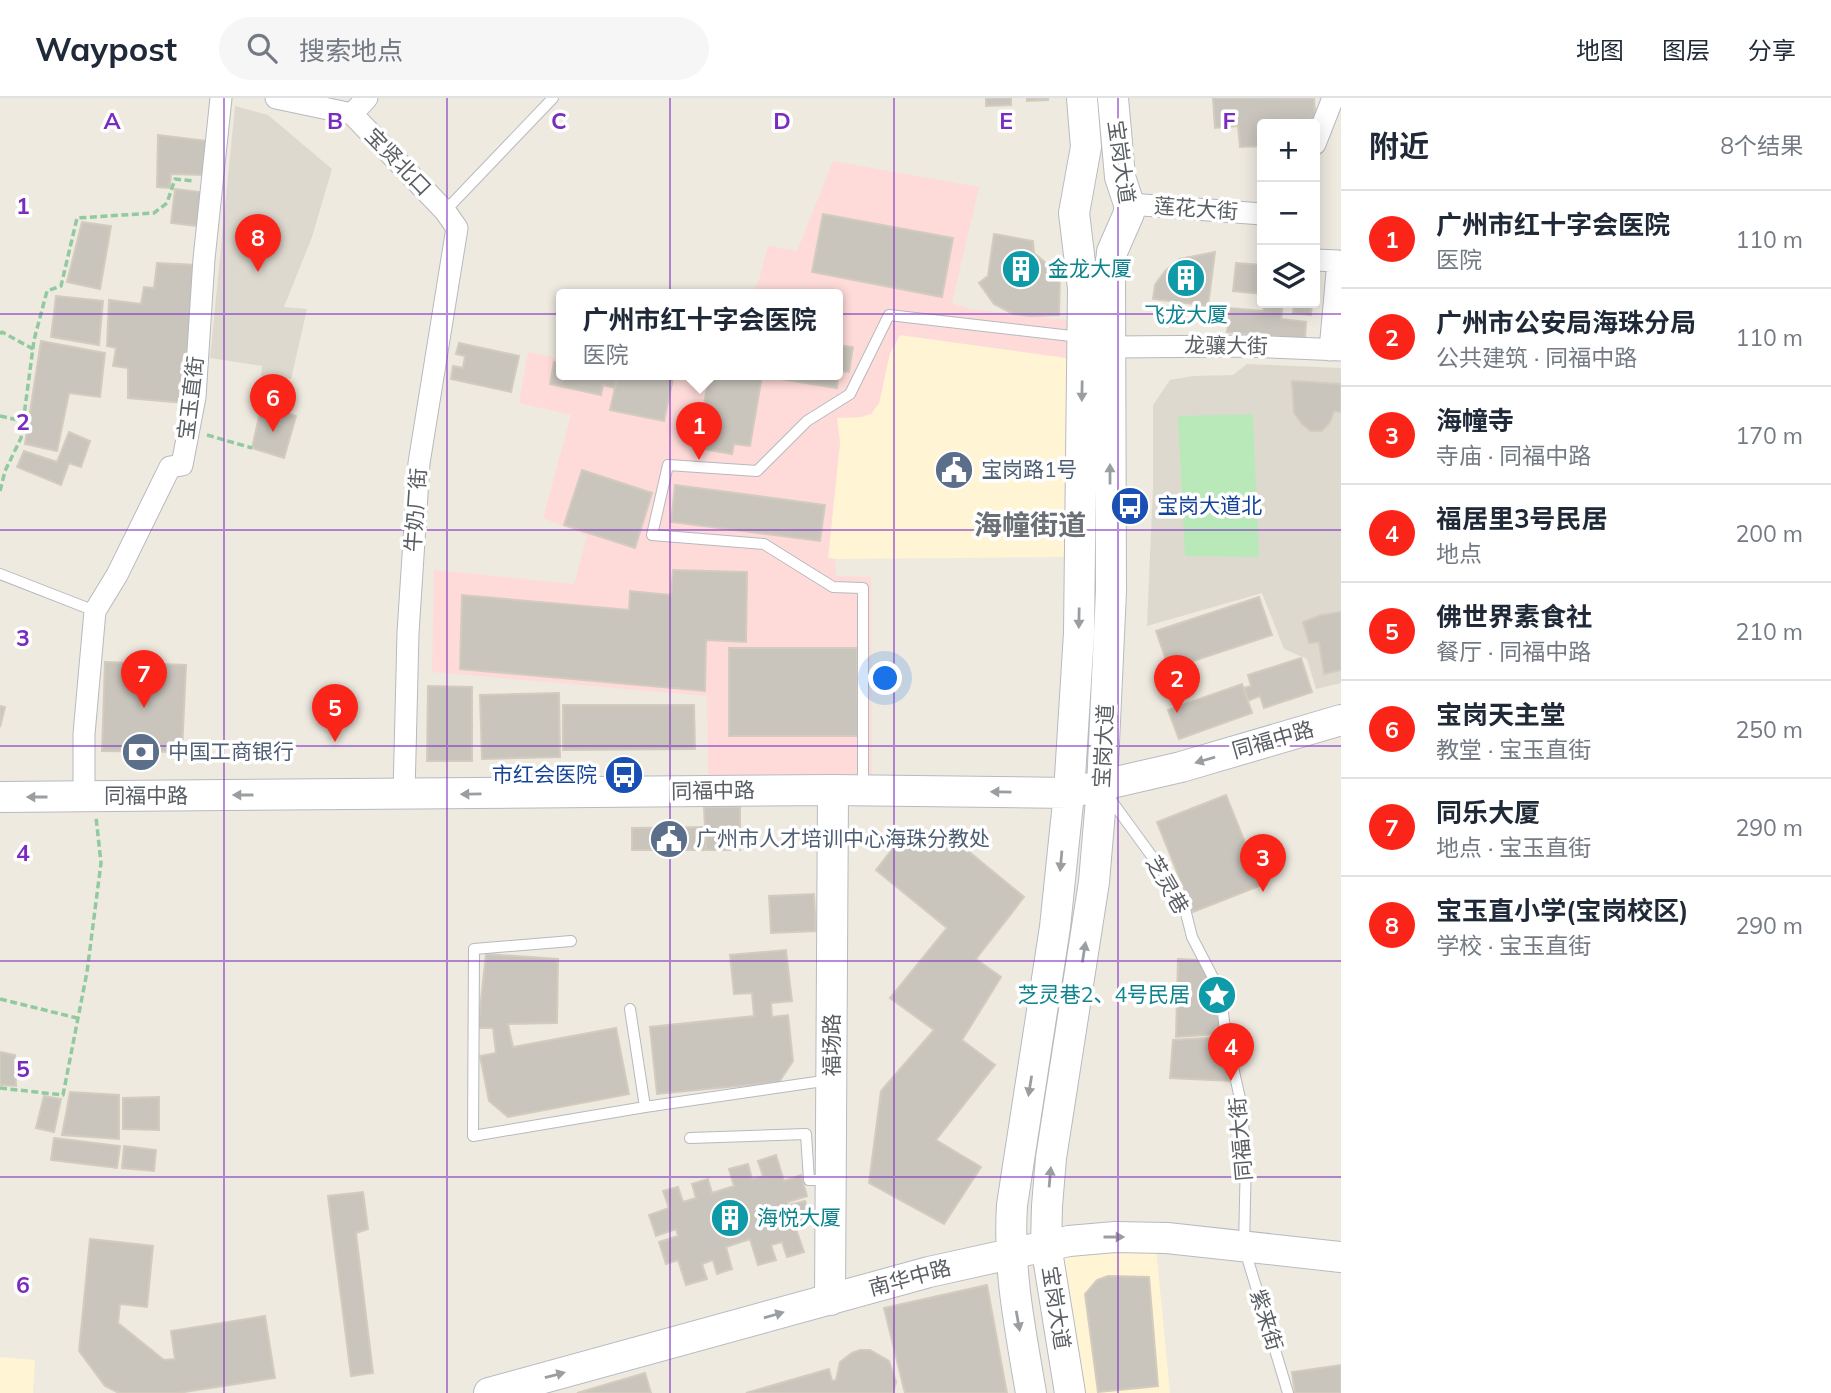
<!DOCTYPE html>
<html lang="zh">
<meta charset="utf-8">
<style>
:root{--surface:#fff;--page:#f6f6f7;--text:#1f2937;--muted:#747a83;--line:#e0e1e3;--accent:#fb2419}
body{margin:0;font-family:Mulish,"Noto Sans SC",sans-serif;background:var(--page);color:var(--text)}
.controls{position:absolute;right:21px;top:21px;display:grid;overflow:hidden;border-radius:7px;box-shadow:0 4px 18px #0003}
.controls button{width:63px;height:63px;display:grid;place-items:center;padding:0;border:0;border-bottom:2px solid var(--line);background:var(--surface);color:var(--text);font:35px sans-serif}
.you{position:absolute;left:886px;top:581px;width:24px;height:24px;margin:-18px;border:5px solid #fff;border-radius:50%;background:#1a73e8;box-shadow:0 0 0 10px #1a73e833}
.badge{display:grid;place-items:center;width:46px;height:46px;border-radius:50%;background:var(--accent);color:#fff;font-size:23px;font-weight:700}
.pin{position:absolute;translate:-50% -58px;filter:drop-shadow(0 2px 4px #0008)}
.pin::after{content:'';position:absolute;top:37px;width:24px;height:21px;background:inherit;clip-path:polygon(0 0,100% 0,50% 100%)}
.popup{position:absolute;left:556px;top:191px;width:287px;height:91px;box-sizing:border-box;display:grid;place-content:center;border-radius:7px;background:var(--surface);filter:drop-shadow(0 2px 5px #0005);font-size:23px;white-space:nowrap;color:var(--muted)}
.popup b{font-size:26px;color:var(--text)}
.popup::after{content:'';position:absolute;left:50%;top:100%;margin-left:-14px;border:14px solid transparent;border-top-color:var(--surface)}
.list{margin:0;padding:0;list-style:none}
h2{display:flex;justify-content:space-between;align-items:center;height:91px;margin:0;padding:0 28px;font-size:30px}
h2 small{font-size:23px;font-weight:400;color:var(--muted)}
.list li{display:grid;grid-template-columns:46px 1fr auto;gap:21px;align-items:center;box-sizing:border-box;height:98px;padding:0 28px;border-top:2px solid var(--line)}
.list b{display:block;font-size:26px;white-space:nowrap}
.list p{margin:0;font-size:23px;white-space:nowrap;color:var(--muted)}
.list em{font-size:23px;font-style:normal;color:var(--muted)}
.icon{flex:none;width:38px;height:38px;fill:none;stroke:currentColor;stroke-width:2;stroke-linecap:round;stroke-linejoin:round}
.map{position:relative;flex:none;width:1341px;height:1295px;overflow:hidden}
header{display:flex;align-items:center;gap:42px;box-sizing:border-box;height:98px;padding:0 35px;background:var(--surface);border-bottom:2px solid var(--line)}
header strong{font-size:33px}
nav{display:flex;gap:38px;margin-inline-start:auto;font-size:24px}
.search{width:490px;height:63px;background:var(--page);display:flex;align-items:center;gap:18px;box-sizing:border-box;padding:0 24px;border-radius:38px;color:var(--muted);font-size:26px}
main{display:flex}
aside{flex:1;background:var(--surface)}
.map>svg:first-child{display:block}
.commercial{fill:#fff4d4}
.education{fill:#ddd9cf}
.medical{fill:#fedbd9}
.green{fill:#bae9b9}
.building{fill:#c9c5bd;stroke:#d3ccbe;stroke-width:2}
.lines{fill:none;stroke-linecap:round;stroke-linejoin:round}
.lane-casing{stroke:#b6b9bf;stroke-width:12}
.street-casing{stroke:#b6b9bf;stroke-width:23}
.secondary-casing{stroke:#b6bbc1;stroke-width:32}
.path{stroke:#92caa0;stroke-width:3.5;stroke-dasharray:7 3.5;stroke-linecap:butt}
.lane{stroke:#fff;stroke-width:10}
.street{stroke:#fff;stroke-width:21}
.secondary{stroke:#fff;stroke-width:30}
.oneway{fill:#9b9ea1}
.grid{fill:none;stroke:#7b2cbf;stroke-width:2;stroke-opacity:0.55}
.labels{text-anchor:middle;stroke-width:7;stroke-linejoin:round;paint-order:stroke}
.street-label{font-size:21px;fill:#595e63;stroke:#fff}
.culture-label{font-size:21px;fill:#0d838f;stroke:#fff;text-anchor:start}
.service-label{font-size:21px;fill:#4e5e75;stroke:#fff;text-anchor:start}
.transit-label{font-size:21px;fill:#164399;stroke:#fff;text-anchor:start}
.district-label{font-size:28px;font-weight:bold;fill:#6a7075;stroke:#fff}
.grid-label{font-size:23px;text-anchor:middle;font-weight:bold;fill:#7b2cbf;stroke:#fff;stroke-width:7;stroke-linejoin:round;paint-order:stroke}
</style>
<header>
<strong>Waypost</strong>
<div class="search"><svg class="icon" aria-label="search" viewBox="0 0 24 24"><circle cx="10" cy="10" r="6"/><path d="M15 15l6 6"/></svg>搜索地点</div>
<nav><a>地图</a><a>图层</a><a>分享</a></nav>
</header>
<main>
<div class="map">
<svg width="1341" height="1295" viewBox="0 0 1341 1295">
<rect width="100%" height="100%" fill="#eeeae0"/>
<!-- commercial -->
<path class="commercial" d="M900,237L1074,261L1067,459L828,461L840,344L837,320L861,319L871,316L879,305L890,255Z
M1156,1150L1170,1295H1081L1057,1153Z
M0,1259L35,1262L33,1295H0Z"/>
<!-- education -->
<path class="education" d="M235,8L268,17L332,71L312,139L284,209L307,211L291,281L261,278L262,268L210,260Z
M1247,266L1341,270V585L1316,591L1307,561L1284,551L1262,495L1147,528L1153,388V307L1170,282L1193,278L1233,277Z"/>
<!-- medical -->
<path class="medical" d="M833,63L979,89L952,205L971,211L1075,223L1074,261L900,237L890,255L879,305L871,316L861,319L837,320L840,344L828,460L835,461L836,478L871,479L872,680L708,678L707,598L432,574L434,472L574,486L587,438L543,420L571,317L519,305L528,254L561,261V276H837V196H752L759,182L768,148L797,153Z"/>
<!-- green -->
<path class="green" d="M1253,316L1259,459L1185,458L1178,318Z"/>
<!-- building -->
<path class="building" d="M986,0H1011V7L986,8Z
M1027,0H1048V2L1027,3Z
M1213,0L1314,1L1316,25L1262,26V48L1240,49L1238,28L1215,30Z
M158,37L208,43L204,77L171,76L170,90L157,89Z
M175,91L208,95L204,129L171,125Z
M823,116L953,140L942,199L812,174Z
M82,124L111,128L100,191L67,184Z
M994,136L1033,143L1034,155L1060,177L1059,217L1030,218L1013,216L994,206L979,185L988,178Z
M1215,154L1208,208L1153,201L1155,187L1165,173L1180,161Z
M157,165L198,167L184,305L128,300V270L113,268L116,250L107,248L109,202L141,206L144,189L154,190Z
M1236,165L1262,167V196L1233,193Z
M56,198L103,203L99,247L51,239Z
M1264,205H1283L1281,221L1306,224L1305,241L1227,234L1230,210L1263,213Z
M1294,205H1312L1311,217L1293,215Z
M41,243L105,255L100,299L69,295L57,353L25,346Z
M459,245L519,258L511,294L451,281L453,268L463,270L465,258L456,256Z
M837,247L853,249L849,274L839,273L837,290L762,278L750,348L734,346L732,356L697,350L709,276H837Z
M554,264L561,265V276H618L615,290L603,287L601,297L550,286Z
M618,276H674L664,323L610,312Z
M1292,283L1341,286V314L1334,313L1330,324L1322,333H1311L1302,326L1294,315Z
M262,305L296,318L284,360L252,350Z
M69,334L90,343L81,369L69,365L61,387L17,369L24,353L57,364Z
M582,372L652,395L635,450L564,427Z
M675,387L825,407L820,443L671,424Z
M673,472L747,474L746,544L706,542L705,593L460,571L462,497L629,512L630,493L671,497Z
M1259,499L1272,537L1169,571L1156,533Z
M1341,514V572L1324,576L1319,544L1309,545L1303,524L1321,517Z
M729,550H857L858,638H729Z
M1301,560L1312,594L1264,610L1260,598L1248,603L1244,590L1251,588L1248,577Z
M105,564L186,567L182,654L102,653Z
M1242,586L1252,615L1179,641L1168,612Z
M428,588L472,589V663H427Z
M559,595L560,659L482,661L480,597Z
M563,607H694L695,651L563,652Z
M0,608L5,609L0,629Z
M1226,697L1262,787L1193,814L1157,724Z
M704,709H740V752H706Z
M705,729L706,752H632V730Z
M903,737L956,743L1024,799L976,861L1001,879L962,942L995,967L936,1042L981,1069L944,1126L869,1085L881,993L934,932L890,900L947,830L876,772Z
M814,796L816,833L771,835L769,798Z
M786,852L792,903L771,905L772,919L788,917L793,963L779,984L657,996L650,929L754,918L752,895L734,896L730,857Z
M486,856L558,861L557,925L508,926L513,949L616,930L629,996L508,1019L489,1003L480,958L496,955L493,930H478Z
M1178,861L1200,862L1217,897L1220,936L1176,939Z
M1222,939L1231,983L1170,980L1173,942Z
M0,954L15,957L16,988L0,987Z
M70,994L119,997V1041L62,1037Z
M44,998L61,1001L54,1034L36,1030Z
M159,999V1032L123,1031V1000Z
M54,1040L120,1048L117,1070L51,1062Z
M124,1048L156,1052L154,1073L122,1070Z
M776,1057L784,1083L801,1077L807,1098L788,1104L789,1107L805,1103L811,1123L795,1128L804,1154L787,1159L782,1144L771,1147L776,1162L758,1167L750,1141L726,1149L732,1171L717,1176L713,1162L702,1166L707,1181L686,1187L678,1162L666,1166L659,1144L678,1138L676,1131L656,1138L649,1117L669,1110L663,1093L678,1089L683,1104L696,1100L692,1086L708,1081L712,1095L734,1088L729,1071L748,1066L752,1081L763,1078L758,1063Z
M363,1094L368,1131L356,1135L373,1275L351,1278L328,1098Z
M90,1141L153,1148L147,1209L120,1206L118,1225L164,1262L175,1261L171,1233L265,1218L275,1280L178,1295H119L105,1288L79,1253Z
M1108,1178L1149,1179L1158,1288L1098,1294L1085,1196L1097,1182Z
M987,1187L1007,1295H905L884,1210Z
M860,1252H870L889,1263L896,1284L893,1295H746L829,1271L832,1283L836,1282L840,1264L852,1255Z
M1341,1267V1295H1295L1292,1274Z
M645,1275L651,1295H577Z"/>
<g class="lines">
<!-- lane casing -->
<g class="lane-casing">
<path id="lane" d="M445,113L553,0
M0,476L95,513
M863,690V490L833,489L764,446L652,437L668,367L757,373L807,323L850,296L889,217L1080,239
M1108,698L1167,779L1185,811L1192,839L1221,895L1225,933L1241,1005L1246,1057L1244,1149L1288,1295
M571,843L474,851L473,1038L645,1009
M630,911L645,1009L830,982
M690,1040L806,1036L809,1082H829"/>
</g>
<!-- street casing -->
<g class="street-casing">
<path id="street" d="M276,0L352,16
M367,0L352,16L445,113L457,130L419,365L408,535L404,696
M1315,46L1333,0
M1129,106L1262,116
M1315,162L1338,163L1330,252
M1110,249L1248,248L1341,252
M84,698V636L95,513L117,477L170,369L182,367L195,299L204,161L221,0"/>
</g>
<!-- secondary casing -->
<g class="secondary-casing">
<path id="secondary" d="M0,699L833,692L1069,695L1181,669L1341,622
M830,1202L833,692
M489,1295L929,1174L1069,1143L1115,1139L1167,1140L1341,1159
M1031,1295C1020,1230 1008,1173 1012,1107L1055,829L1069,695L1079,535L1083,190L1074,115L1086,49L1082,0
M1070,1295L1046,1147L1047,1108L1051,1060L1094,784L1102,689L1111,493L1110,178L1112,154L1129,115V106L1120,79L1113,0"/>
</g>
<!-- path -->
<path class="path" d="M0,236L2,234L33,251
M0,318L23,323
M207,337L252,350
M0,393L5,373L21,340L34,242L47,193L61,188L77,120L154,115L167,105L175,81L193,83
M0,901L77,920
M0,990L63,997L87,874L101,765L96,719"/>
<!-- lane -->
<use href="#lane" class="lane"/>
<!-- street -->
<use href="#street" class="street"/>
<!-- secondary -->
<use href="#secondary" class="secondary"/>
</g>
<!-- one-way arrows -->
<defs><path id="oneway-solid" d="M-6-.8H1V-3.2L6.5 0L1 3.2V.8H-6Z" transform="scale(1.75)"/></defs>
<g class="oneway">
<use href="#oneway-solid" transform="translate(1082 293) rotate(91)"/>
<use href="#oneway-solid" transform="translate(1110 376) rotate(-90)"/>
<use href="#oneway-solid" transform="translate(1079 520) rotate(91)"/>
<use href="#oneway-solid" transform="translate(1205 662) rotate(164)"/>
<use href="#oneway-solid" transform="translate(1001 694) rotate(-179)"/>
<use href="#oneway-solid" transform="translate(471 696) rotate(179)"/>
<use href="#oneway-solid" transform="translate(243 697) rotate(180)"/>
<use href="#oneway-solid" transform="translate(37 699) rotate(180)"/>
<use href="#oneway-solid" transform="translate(1061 763) rotate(95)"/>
<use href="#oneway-solid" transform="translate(1084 854) rotate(-81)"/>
<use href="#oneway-solid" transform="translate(1030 988) rotate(99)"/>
<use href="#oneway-solid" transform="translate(1050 1079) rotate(-85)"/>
<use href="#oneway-solid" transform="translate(1114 1139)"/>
<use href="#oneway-solid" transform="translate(774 1217) rotate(-16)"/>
<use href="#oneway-solid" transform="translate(1018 1223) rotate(80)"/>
<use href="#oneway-solid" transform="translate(555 1277) rotate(-15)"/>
</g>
<!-- grid -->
<path class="grid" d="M224,0V1295M447,0V1295M670,0V1295M894,0V1295M1118,0V1295M0,216H1341M0,432H1341M0,648H1341M0,863H1341M0,1079H1341"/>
<!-- icons -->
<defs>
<g id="building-disc" transform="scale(2.0125)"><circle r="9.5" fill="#0f9aa8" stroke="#fff"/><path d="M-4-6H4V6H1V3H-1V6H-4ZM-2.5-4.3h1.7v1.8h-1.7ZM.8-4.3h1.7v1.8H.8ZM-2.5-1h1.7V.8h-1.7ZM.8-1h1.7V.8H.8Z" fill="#fff"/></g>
<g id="civic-disc" transform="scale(2.0125)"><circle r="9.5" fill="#5c6f8a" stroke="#fff"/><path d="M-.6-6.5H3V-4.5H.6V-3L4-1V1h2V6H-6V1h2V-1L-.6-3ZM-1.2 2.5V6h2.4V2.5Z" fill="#fff"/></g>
<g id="bus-disc" transform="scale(2.0125)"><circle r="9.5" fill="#1a4fb4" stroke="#fff"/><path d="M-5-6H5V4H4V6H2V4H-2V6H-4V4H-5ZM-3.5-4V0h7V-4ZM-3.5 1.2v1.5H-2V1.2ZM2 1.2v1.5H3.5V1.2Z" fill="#fff"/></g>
<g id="bank-disc" transform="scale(2.0125)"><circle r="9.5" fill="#5c6f8a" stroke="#fff"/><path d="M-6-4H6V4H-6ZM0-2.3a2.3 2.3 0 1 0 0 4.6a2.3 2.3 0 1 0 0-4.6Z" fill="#fff"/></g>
<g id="sight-disc" transform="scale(2.0125)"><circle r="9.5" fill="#0f9aa8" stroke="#fff"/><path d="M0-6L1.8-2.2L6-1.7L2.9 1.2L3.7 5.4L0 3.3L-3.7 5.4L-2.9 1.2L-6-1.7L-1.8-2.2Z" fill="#fff"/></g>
</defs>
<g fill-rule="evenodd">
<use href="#building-disc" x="1021" y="171"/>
<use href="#building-disc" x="1186" y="180"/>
<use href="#civic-disc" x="954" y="372"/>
<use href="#bus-disc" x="1130" y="408"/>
<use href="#bank-disc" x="141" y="654"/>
<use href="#bus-disc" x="624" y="677"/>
<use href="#civic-disc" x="669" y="741"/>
<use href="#sight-disc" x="1217" y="897"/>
<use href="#building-disc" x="730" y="1120"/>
</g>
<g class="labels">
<!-- street labels -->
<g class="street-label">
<text transform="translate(398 64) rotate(46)" y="7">宝贤北口</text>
<text transform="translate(1121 64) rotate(82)" y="7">宝岗大道</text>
<text transform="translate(1196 111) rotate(4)" y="7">莲花大街</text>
<text transform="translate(1226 248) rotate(1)" y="7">龙骧大街</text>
<text transform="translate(191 300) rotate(-83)" y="7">宝玉直街</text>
<text transform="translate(416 412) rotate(-86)" y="7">牛奶厂街</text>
<text transform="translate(1273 642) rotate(-16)" y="7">同福中路</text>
<text transform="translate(1104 648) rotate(-87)" y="7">宝岗大道</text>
<text transform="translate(713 693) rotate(-1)" y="7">同福中路</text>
<text x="146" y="705">同福中路</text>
<text transform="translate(1167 787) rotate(60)" y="7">芝灵巷</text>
<text transform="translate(832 947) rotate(-90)" y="7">福场路</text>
<text transform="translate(1241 1041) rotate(-95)" y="7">同福大街</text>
<text transform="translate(910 1180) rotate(-15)" y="7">南华中路</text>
<text transform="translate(1056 1210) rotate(81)" y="7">宝岗大道</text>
<text transform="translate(1266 1222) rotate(73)" y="7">紫来街</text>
</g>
<!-- culture labels -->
<g class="culture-label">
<text x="1048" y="178">金龙大厦</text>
<text x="1186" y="224" text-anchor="middle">飞龙大厦</text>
<text x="1190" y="904" text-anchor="end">芝灵巷2、4号民居</text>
<text x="757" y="1127">海悦大厦</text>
</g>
<!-- service labels -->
<g class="service-label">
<text x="981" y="379">宝岗路1号</text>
<text x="168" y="661">中国工商银行</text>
<text x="696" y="748">广州市人才培训中心海珠分教处</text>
</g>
<!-- transit labels -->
<g class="transit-label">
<text x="1157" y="415">宝岗大道北</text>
<text x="597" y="684" text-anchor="end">市红会医院</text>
</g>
<!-- district labels -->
<g class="district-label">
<text x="1030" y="437">海幢街道</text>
</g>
</g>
<g class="grid-label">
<text x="112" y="31">A</text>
<text x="335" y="31">B</text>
<text x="559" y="31">C</text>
<text x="782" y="31">D</text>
<text x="1006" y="31">E</text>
<text x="1229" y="31">F</text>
<text x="23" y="116">1</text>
<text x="23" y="332">2</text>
<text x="23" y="548">3</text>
<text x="23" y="763">4</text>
<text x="23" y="979">5</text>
<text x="23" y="1195">6</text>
</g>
</svg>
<div class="controls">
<button>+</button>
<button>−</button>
<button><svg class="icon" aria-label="layers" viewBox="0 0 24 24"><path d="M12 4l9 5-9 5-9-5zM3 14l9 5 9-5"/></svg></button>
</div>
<div class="you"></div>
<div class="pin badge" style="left:699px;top:362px">1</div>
<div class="popup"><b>广州市红十字会医院</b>医院</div>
<div class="pin badge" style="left:1177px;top:615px">2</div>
<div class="pin badge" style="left:1263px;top:794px">3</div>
<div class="pin badge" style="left:1231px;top:983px">4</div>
<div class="pin badge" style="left:335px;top:644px">5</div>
<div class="pin badge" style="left:273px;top:334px">6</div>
<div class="pin badge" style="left:144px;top:610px">7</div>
<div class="pin badge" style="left:258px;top:174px">8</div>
</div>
<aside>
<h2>附近<small>8个结果</small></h2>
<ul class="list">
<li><span class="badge">1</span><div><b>广州市红十字会医院</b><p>医院</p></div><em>110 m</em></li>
<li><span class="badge">2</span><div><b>广州市公安局海珠分局</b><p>公共建筑 · 同福中路</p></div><em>110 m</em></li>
<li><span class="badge">3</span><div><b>海幢寺</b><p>寺庙 · 同福中路</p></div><em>170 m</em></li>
<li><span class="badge">4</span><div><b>福居里3号民居</b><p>地点</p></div><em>200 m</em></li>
<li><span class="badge">5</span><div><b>佛世界素食社</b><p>餐厅 · 同福中路</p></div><em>210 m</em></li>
<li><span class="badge">6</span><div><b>宝岗天主堂</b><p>教堂 · 宝玉直街</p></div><em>250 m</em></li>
<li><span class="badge">7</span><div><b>同乐大厦</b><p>地点 · 宝玉直街</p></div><em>290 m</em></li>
<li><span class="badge">8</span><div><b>宝玉直小学(宝岗校区)</b><p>学校 · 宝玉直街</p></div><em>290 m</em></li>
</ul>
</aside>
</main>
